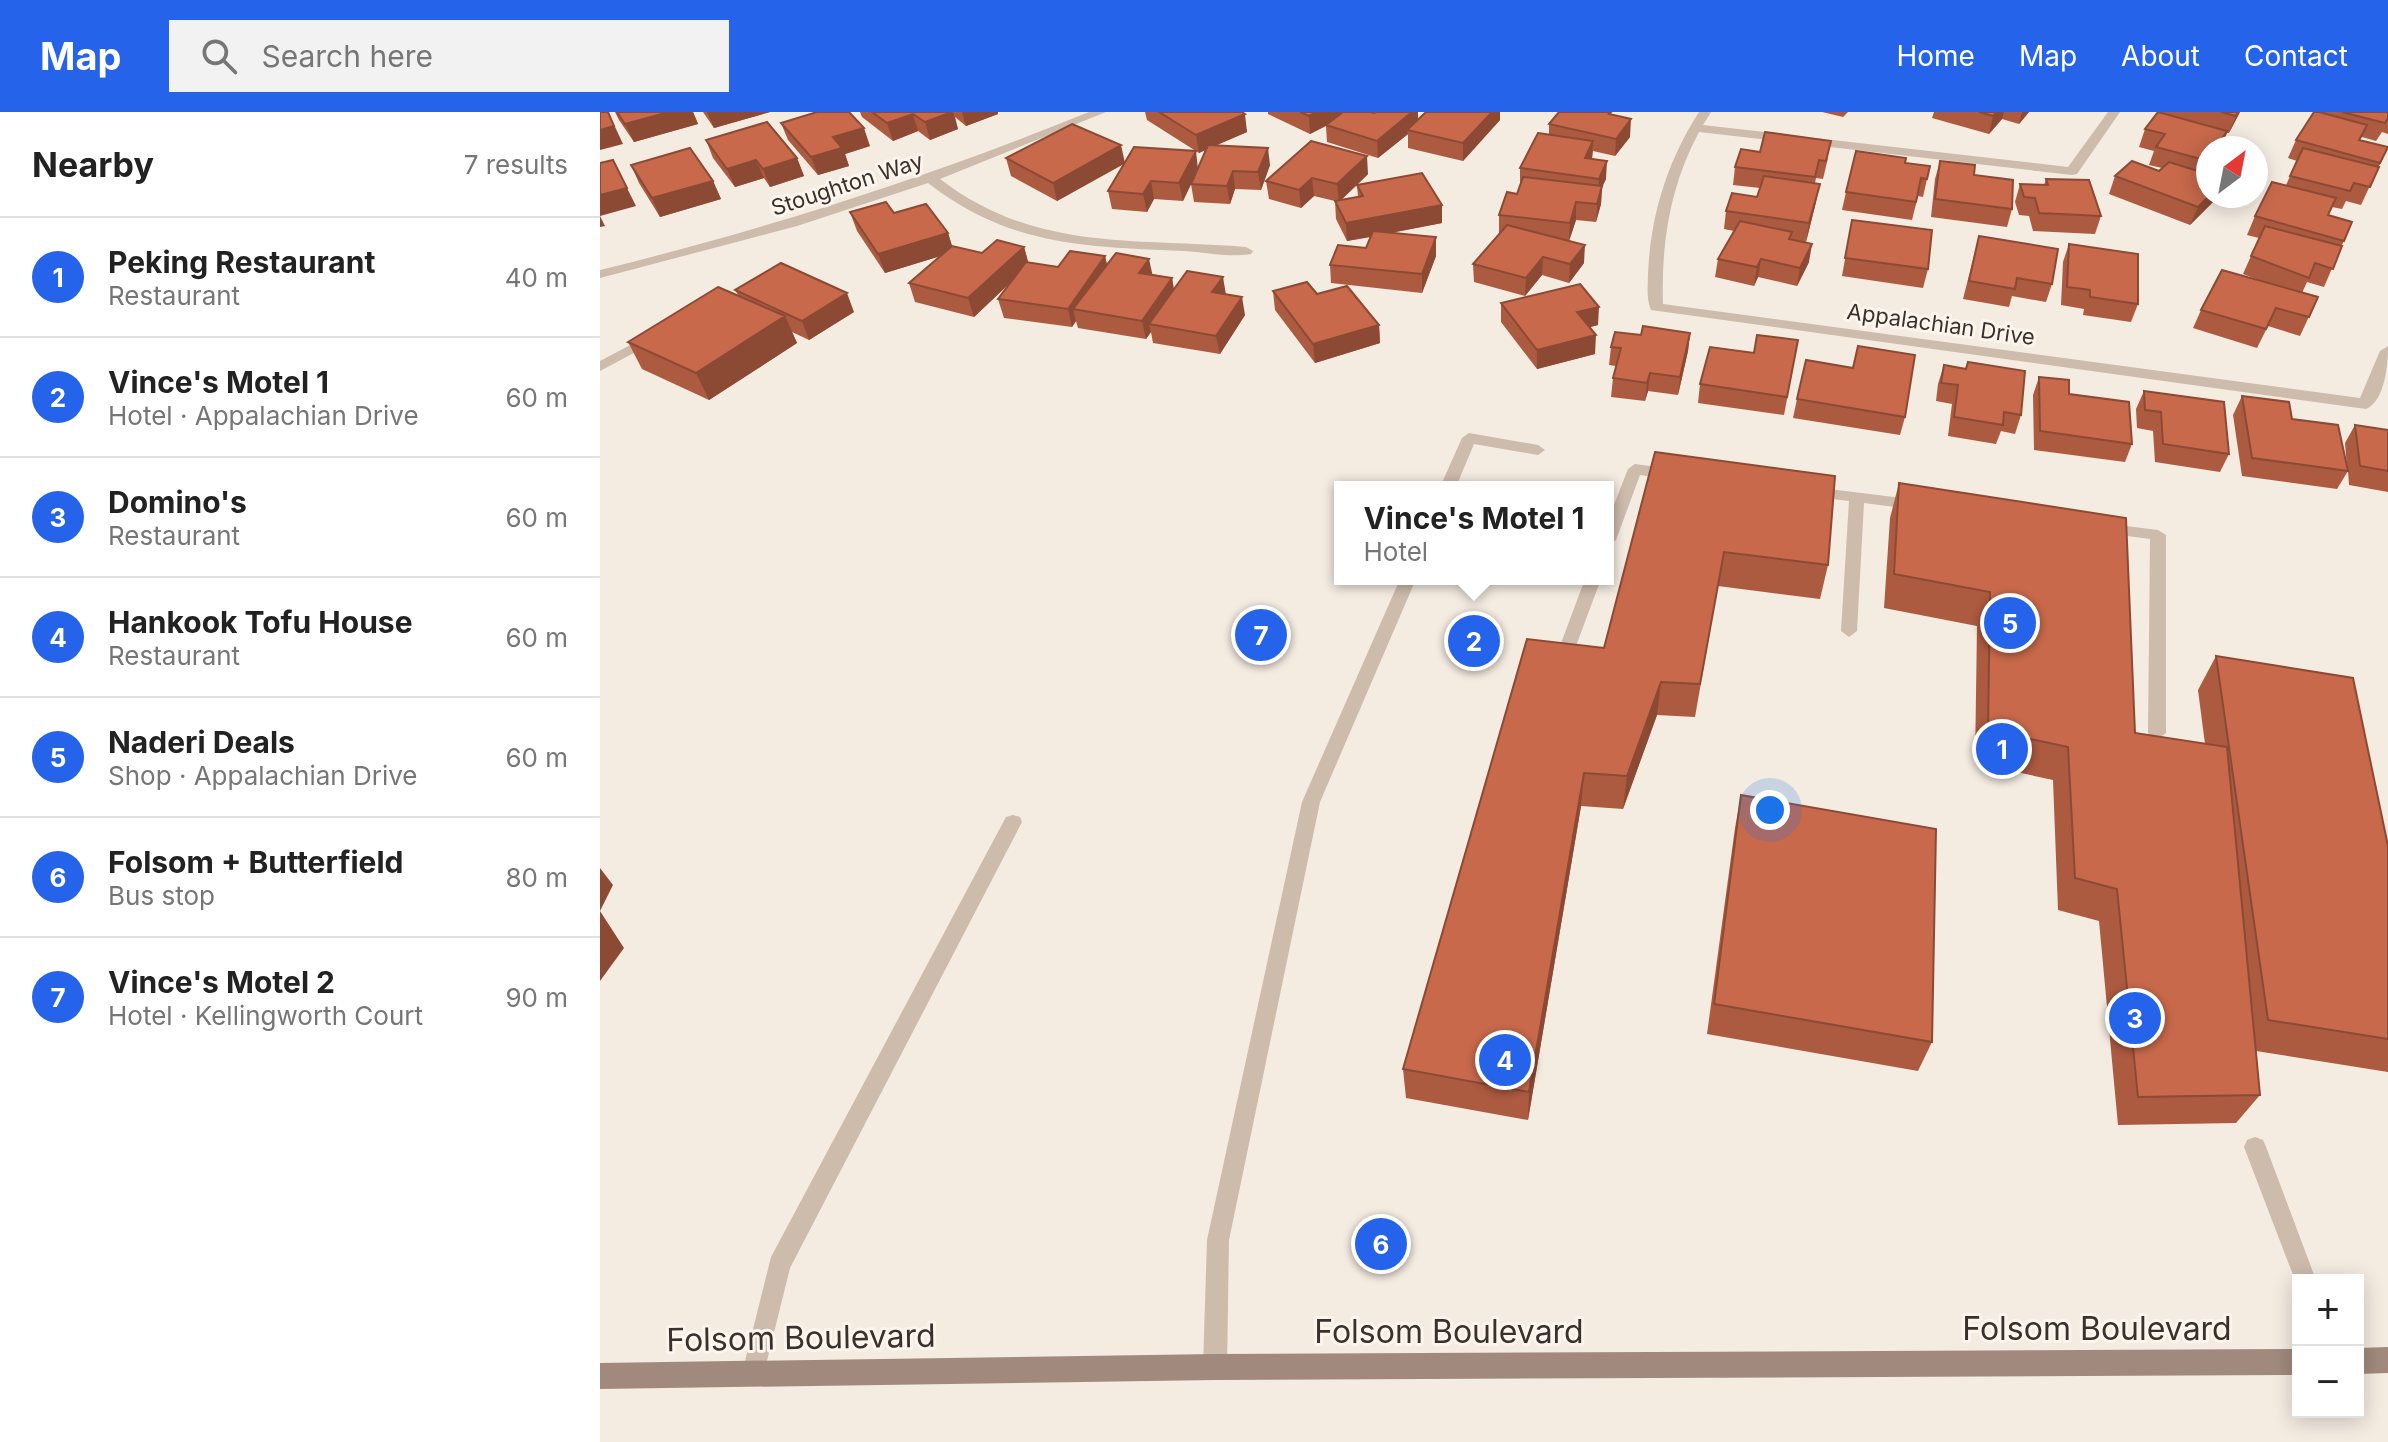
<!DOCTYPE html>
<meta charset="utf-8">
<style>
:root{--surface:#fff;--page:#f2f2f2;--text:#222;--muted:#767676;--line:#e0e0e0;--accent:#2563eb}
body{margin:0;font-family:Inter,sans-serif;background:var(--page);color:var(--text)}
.controls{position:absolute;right:24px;bottom:24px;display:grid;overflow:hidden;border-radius:0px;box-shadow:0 4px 20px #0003}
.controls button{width:72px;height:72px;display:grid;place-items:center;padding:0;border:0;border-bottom:2px solid var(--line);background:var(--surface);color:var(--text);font:40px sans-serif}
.compass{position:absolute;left:1596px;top:24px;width:72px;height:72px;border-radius:50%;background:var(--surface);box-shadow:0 4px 20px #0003;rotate:32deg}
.you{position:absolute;left:1170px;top:698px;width:28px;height:28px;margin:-20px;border:6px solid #fff;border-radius:50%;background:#1a73e8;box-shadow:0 0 0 12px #1a73e833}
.badge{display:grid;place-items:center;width:52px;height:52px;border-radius:50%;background:var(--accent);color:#fff;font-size:26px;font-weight:700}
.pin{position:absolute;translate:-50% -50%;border:4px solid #fff;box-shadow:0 2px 8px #0006}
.popup{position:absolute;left:734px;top:369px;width:280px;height:104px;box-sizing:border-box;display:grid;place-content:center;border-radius:0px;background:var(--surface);filter:drop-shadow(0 2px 6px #0005);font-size:26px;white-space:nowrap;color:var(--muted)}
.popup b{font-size:30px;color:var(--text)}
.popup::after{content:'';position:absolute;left:50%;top:100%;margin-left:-16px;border:16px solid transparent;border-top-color:var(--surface)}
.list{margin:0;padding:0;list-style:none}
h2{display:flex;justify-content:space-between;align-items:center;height:104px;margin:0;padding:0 32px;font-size:34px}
h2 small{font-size:26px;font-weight:400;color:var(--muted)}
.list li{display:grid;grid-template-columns:52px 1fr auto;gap:24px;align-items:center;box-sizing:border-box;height:120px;padding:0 32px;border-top:2px solid var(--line)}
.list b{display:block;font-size:30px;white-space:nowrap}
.list p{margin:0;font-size:26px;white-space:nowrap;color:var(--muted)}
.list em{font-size:26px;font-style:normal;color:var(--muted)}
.icon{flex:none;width:44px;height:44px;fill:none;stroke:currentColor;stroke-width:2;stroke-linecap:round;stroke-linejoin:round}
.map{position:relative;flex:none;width:1788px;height:1330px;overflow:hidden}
header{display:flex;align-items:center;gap:48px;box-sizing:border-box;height:112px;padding:0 40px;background:var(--accent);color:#fff}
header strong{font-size:38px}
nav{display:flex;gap:44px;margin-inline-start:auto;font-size:28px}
.search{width:560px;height:72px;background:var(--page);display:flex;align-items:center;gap:20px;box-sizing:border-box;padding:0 28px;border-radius:0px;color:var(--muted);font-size:30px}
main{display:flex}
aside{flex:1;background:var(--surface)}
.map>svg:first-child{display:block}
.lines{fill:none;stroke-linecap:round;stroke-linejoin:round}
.service{fill:#cdbbac;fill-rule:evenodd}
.minor{fill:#cdbbac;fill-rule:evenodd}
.secondary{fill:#a18a7d;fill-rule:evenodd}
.wall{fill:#ac5a40;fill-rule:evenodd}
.shaded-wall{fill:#8c4a34}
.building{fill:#c8694b;stroke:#8c4a34;stroke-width:2}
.labels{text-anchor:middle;stroke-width:6;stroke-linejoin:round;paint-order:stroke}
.far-street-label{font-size:22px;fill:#3b302b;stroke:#fbf5ee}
.near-street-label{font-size:32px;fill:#3b302b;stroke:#fbf5ee}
</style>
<header>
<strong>Map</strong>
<div class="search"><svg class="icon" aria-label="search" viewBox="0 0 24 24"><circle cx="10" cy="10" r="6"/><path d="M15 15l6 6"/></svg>Search here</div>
<nav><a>Home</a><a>Map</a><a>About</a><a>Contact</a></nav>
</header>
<main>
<aside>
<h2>Nearby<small>7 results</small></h2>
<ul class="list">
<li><span class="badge">1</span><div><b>Peking Restaurant</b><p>Restaurant</p></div><em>40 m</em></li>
<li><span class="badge">2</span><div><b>Vince's Motel 1</b><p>Hotel · Appalachian Drive</p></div><em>60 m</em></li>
<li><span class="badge">3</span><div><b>Domino's</b><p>Restaurant</p></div><em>60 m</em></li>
<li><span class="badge">4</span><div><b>Hankook Tofu House</b><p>Restaurant</p></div><em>60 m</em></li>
<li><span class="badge">5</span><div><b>Naderi Deals</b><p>Shop · Appalachian Drive</p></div><em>60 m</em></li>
<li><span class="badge">6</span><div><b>Folsom + Butterfield</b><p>Bus stop</p></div><em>80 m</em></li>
<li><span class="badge">7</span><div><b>Vince's Motel 2</b><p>Hotel · Kellingworth Court</p></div><em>90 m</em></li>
</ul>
</aside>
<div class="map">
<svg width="1788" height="1330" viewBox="0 0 1788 1330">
<rect width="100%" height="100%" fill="#f4ebe1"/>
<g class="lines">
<!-- service -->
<path class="service" d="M53,221L58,222V228L0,259V249Z
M869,321L938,333L945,338L938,343L874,332L856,375H840L862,326Z
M1035,352L1072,357L1080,362L1072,367L1040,363L1016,428L1008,433V408L1028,357Z
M1213,375L1318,388L1326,393L1318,398L1264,391L1257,519L1249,525L1241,519L1249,389L1208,384V376Z
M1502,411L1558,418L1566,423V621L1557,628L1548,621L1550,427L1497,420L1494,416L1497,412Z
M800,467H816L720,690L629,1128L627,1255L623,1263L615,1267L607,1263L603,1255L607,1128L702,690Z
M985,467H1001L973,542L965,548L957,542Z
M413,703L420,705L422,710L190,1156L162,1269L154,1273L146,1269L142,1261L171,1145L406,705Z
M1655,1025L1663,1028L1666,1035L1716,1168H1698V1176L1644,1035L1647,1028Z"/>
<!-- minor -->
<path class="minor" d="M489,0H506L340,67C435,140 533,126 646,135L653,139L651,142C630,146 605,140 584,139C485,135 409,134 328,71L197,114L0,166V158C167,117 329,65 489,0Z
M1099,0H1111L1103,13L1468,55L1508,0H1520L1477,62L1472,63L1099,20C1070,74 1061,131 1063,192L1760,286L1780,239L1788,234C1788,253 1785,289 1766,297L1051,198C1046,187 1048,173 1048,161C1051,102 1067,50 1099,0Z"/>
<!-- secondary -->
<path class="secondary" d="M1788,1235V1261L1758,1262V1236Z
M1698,1237V1263L615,1268L0,1277V1251L615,1242Z"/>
</g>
<!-- wall -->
<path class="wall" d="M15,0H93L98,12L34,30L19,8Z
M103,0H170L114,16Z
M260,0H398V2L366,14L355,5L358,17L330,28L318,19L293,29L262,5Z
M545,0H642L647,20L616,33L670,53L661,78L635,77L630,92L594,90L591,72L594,66L583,89L554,87L547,100L512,97L508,79L524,52L457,89L411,64L406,46L525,50L598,56L606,37L599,41L547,8Z
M668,0H770L818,8H900L863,49L808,36V22L778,46L727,30L726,14L710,22L668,2Z
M1222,0H1248L1243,5Z
M1334,0H1429L1419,12L1402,7L1389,22L1332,6Z
M1562,0H1640L1629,21H1627L1621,36H1608V56L1605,61L1608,84H1619L1590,113L1509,82L1515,64L1559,59L1562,56L1549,53L1554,39L1539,35L1545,17Z
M1714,0H1788V22L1782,20L1776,29L1762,25L1760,28L1788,35L1761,93L1746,89L1742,97L1732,95L1728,103L1752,110L1724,175L1707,170L1702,181L1718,185L1700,224L1668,214L1657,236L1593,216L1601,198L1661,169L1643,162L1659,126L1647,123L1655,104L1686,73L1697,49L1688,46L1696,28Z
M1017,4L1030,25L1015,44L993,39L992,47L1006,67L1002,75L1001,92L996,110L976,108L969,129L984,151L969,171L942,163L925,184L874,170L873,152L900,121H899V103L917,82L920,74V56L949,22V12Z
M181,11L270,34L245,42L249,54L218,63L188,28Z
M106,28L197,46L204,64L170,75L164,66L135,75L113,46Z
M1228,46L1223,67L1216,66L1215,71L1216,90L1206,130L1192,128L1209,150L1197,174L1158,165L1154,174L1115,165L1118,147L1134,119L1124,117L1126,99L1157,85L1160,76L1133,73L1135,55Z
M1340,49L1374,63L1412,97L1407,115L1331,105L1335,67Z
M1305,51L1327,67L1323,85L1318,84L1312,108L1242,98L1246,80Z
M31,53L113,69L121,87L60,105L39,71Z
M768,62L757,73L842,111L791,121L836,125V144L822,181L731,171L730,153L766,136L771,125L747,129L736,107L735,89L714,84L701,96L669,87L666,69ZM757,73L758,85L741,88Z
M1446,67L1501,104L1495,122L1433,119L1429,104L1419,103L1415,90L1420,72L1444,73Z
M250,100L294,101L348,121L352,134L382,141L424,135L428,150L458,155L505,144L507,153L572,166L574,178L625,182L645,203L620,242L553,231L551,220L546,227L478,216L476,209L472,215L404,206L398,187L412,169L374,205L315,190L309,171L340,144L285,161L257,119Z
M1252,108L1328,157L1323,176L1242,164Z
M1379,124L1452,172L1446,190L1412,184L1409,195L1363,187Z
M1469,132L1538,192L1531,210L1483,203L1484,197L1461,193L1463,150Z
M135,178L254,200L209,228L192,220L197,231L109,288L42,257L28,230L138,183Z
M673,179L717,182L779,213L780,231L715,251L675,198Z
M901,191L998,213L990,215L995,242L937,257L901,210Z
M1090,221L1088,239L1078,283L1048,279L1045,289L1011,285L1013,266L1016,254L1009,253L1011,235L1041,223Z
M1198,228L1184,303L1098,291L1100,272L1154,241Z
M1368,250L1421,303L1415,322L1401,319L1396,332L1348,324L1352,292L1336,289L1338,272L1344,253L1365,257Z
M1253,256L1305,305L1300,323L1193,306L1197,287Z
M1439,265L1469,282L1532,332L1525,350L1434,338L1433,283Z
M1544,279L1629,342L1620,360L1555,350L1553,319L1537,316L1536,297Z
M1642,284L1692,307L1747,356L1745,331L1755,313L1788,318V380L1749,373L1748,359L1737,377L1642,364L1633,303Z
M1055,340L1228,453L1220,487L1118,474L1095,605L1057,603L1023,697L981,694L928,1008L806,986L803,957L1004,536Z
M1299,371L1535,621L1605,632L1598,578L1616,544L1788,734V960L1656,939L1660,983L1636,1011L1518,1013L1499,809L1458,798L1453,668L1375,651L1377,514L1284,496L1290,406Z
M1141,683L1332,930L1318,959L1107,922L1135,716Z"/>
<!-- shaded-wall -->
<path class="shaded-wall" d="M69,0H93L98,12L34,30L25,12Z
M107,0H170L114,16Z
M353,0L358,17L330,28L325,10Z
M362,0H398V2L366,14Z
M717,0H752L710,22L709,4Z
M812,0H818V13L807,18L808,22L778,46L777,29Z
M892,0H900V8L863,49V31Z
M1397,0H1404L1402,7L1389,22L1393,4Z
M1422,0H1429L1419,12Z
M1638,0H1640L1629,21L1636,4Z
M313,2L318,19L293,29L287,11Z
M645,2L647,20L599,41L596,23Z
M10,4L23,32L0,38V18Z
M1031,7L1030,25L1015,44L1016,27Z
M264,16L270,34L245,42L249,54L218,63L211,45L233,25Z
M1627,19L1621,36H1616Z
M993,29L992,46L984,64L985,46Z
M521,33L525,51L457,89L453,71Z
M668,36L670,53L661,78L658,60Z
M596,39L598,57L583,89L579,71Z
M767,44L768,62L739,90L737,72Z
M197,46L204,64L170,75L163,57Z
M156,48L164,66L135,75L127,57Z
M1007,49L1006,67L1002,75L1001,92L996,110L999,67Z
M1608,49V56L1601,67Z
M633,59L635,77L630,92L627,74Z
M712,66L714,84L701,96L699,78Z
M113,69L121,87L60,105L52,86Z
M551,69L554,87L547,100L543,82Z
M1220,72L1216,90L1206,130L1209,111Z
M27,76L36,94L0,104V83Z
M1609,84H1619L1590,113L1598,95Z
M976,90V108L969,129L970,111Z
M842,93V111L747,129L746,111Z
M0,104L5,114L0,115Z
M348,121L354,140L285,161L278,142Z
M836,125V144L822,181V162Z
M1212,132L1209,150L1197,174L1200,156Z
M985,133L984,151L969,171L970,152Z
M424,135L429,153L374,205L368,186Z
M505,144L509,162L473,197L476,209L472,215L468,197Z
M943,145L942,163L925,184L926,166Z
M549,147L553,165L539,161Z
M1161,147L1158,165L1154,174L1157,155Z
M623,165L626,183L612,180Z
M572,166L575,185L549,212L551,220L546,227L542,209Z
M247,181L254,200L209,228L202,209Z
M642,185L645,203L620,242L616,224Z
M999,195L998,213L976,219L977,200Z
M185,204L197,231L109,288L96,261Z
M779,213L780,231L715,251L713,232Z
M1090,221L1088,239L1078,283L1080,265Z
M996,223L995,242L937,257V238Z
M1050,261L1048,279L1045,289L1047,271Z
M1061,570L1057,603L1023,697L1027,664Z
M984,661L981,694L928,1008L929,980Z
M0,756L13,773L0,799L24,836L0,869Z"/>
<!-- building -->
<path class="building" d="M0,0H8L14,14L0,18Z
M17,0H69L25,12Z
M217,0H249L264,16L233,25L242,36L211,45L181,11Z
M272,0H352L325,10L313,2L287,11Z
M559,0H642L645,2L596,23Z
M700,0H717L709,4Z
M743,0H770L774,1L776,0H812L777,29L726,13Z
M826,0H892L863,31L807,18Z
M959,0H1011L1009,2L1031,7L1016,27L949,12Z
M1379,0H1397L1393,4Z
M1558,0L1627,19L1616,36H1608V49L1556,35L1565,22L1545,17Z
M1621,0H1638L1636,4Z
M1714,0H1719L1767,13L1759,28L1788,35L1780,51L1696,28Z
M1742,0H1788V6L1785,11Z
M167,10L197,46L163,57L156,48L127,57L106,28Z
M472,12L521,33L453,71L406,46Z
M1165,20L1231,29L1226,49L1219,48L1215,65L1135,55L1141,37L1160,40Z
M938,21L993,29L985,46L1007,49L999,67L920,56Z
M711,29L767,44L737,72L712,66L699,78L666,69Z
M608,33L668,36L658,60L633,59L627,74L591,72Z
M534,35L596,39L579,71L551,69L543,82L508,79Z
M90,36L113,69L52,86L31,53Z
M1703,36L1779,55L1770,75L1754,71L1750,79L1690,64Z
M1256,39L1306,46L1305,51L1330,54L1327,67L1321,66L1316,90L1246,80Z
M13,48L27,76L0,83V51Z
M1340,49L1375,53L1374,63L1413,68L1412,97L1335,87Z
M1532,49L1559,59L1569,50L1608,62L1609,84L1598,95L1515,64Z
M822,61L842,93L746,111L735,89L763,84L757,73Z
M1164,64L1220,72L1209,111L1126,99L1132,81L1157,85Z
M923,65L1002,74L997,92L976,90L970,111L899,103L907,80L917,82Z
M1446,67L1489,68L1501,104L1439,101L1435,86L1424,85L1420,72L1448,73Z
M1672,70L1736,86L1728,103L1752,110L1744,129L1655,104Z
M286,90L294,101L326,92L348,121L278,142L250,100Z
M1252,108L1332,118L1328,157L1245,146Z
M1140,109L1192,120L1189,127L1212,132L1200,156L1161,147L1157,155L1118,147Z
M907,113L985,133L970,152L943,145L926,166L873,152Z
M1665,114L1742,134L1733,157L1715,151L1709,166L1651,144Z
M773,119L836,125L822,162L730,153L738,133L766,136Z
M1379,124L1458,137L1452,172L1417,166L1415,177L1369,169Z
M397,128L424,135L368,186L309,171L352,134L382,141Z
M1469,132L1538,142V192L1490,185V178L1467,175Z
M470,139L505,144L468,197L398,187L426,150L458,155Z
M516,141L549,147L539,161L572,166L542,209L473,197Z
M181,151L247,181L202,209L135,178Z
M1622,158L1718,185L1709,205L1676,196L1666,217L1601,198Z
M587,159L623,165L612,180L642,185L616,224L549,212Z
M707,170L717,182L747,174L779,213L713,232L673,179Z
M980,172L999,195L977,200L996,223L937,238L901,191Z
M118,175L185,204L96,261L28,230Z
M1043,214L1090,221L1080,265L1050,261L1047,271L1013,266L1021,236L1011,235L1015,220L1041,223Z
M1157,223L1198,228L1187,285L1100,272L1110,235L1154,241Z
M1258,234L1315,243L1305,305L1197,287L1206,248L1253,256Z
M1368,250L1425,259L1421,303L1404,300L1403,313L1354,305L1358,273L1341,271L1344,253L1366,257Z
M1439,265L1469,268V282L1529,290L1532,332L1440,319Z
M1544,279L1624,290L1629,342L1563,332L1561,300L1545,298Z
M1642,284L1689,290L1692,307L1738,313L1748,359L1652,346Z
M1755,313L1788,318V359L1760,354Z
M1055,340L1235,364L1228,453L1124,440L1100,572L1061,570L1027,664L984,661L929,980L803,957L927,527L1004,536Z
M1299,371L1526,406L1535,621L1627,635L1660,983L1538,985L1517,777L1475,766L1468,635L1388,618L1390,480L1294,462Z
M1616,544L1753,566L1788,734V927L1668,908Z
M1141,683L1336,717L1332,930L1114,892Z"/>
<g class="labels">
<!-- far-street labels -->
<g class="far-street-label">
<text transform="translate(247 72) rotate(-18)" y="8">Stoughton Way</text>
<text transform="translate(1341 212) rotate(8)" y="8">Appalachian Drive</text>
</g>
<!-- near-street labels -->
<g class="near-street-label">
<text x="1497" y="1228">Folsom Boulevard</text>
<text x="849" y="1231">Folsom Boulevard</text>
<text transform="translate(201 1226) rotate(-1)" y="11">Folsom Boulevard</text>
</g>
</g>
</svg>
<div class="controls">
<button>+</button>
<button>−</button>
</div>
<svg class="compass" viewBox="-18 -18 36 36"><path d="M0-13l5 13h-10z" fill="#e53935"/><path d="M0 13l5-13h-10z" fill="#767676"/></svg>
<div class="you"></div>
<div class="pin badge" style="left:1402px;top:637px">1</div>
<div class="pin badge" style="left:874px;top:529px">2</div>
<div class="popup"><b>Vince's Motel 1</b>Hotel</div>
<div class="pin badge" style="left:1535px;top:906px">3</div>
<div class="pin badge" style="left:905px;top:948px">4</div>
<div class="pin badge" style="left:1410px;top:511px">5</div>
<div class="pin badge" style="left:781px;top:1132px">6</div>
<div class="pin badge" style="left:661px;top:523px">7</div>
</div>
</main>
